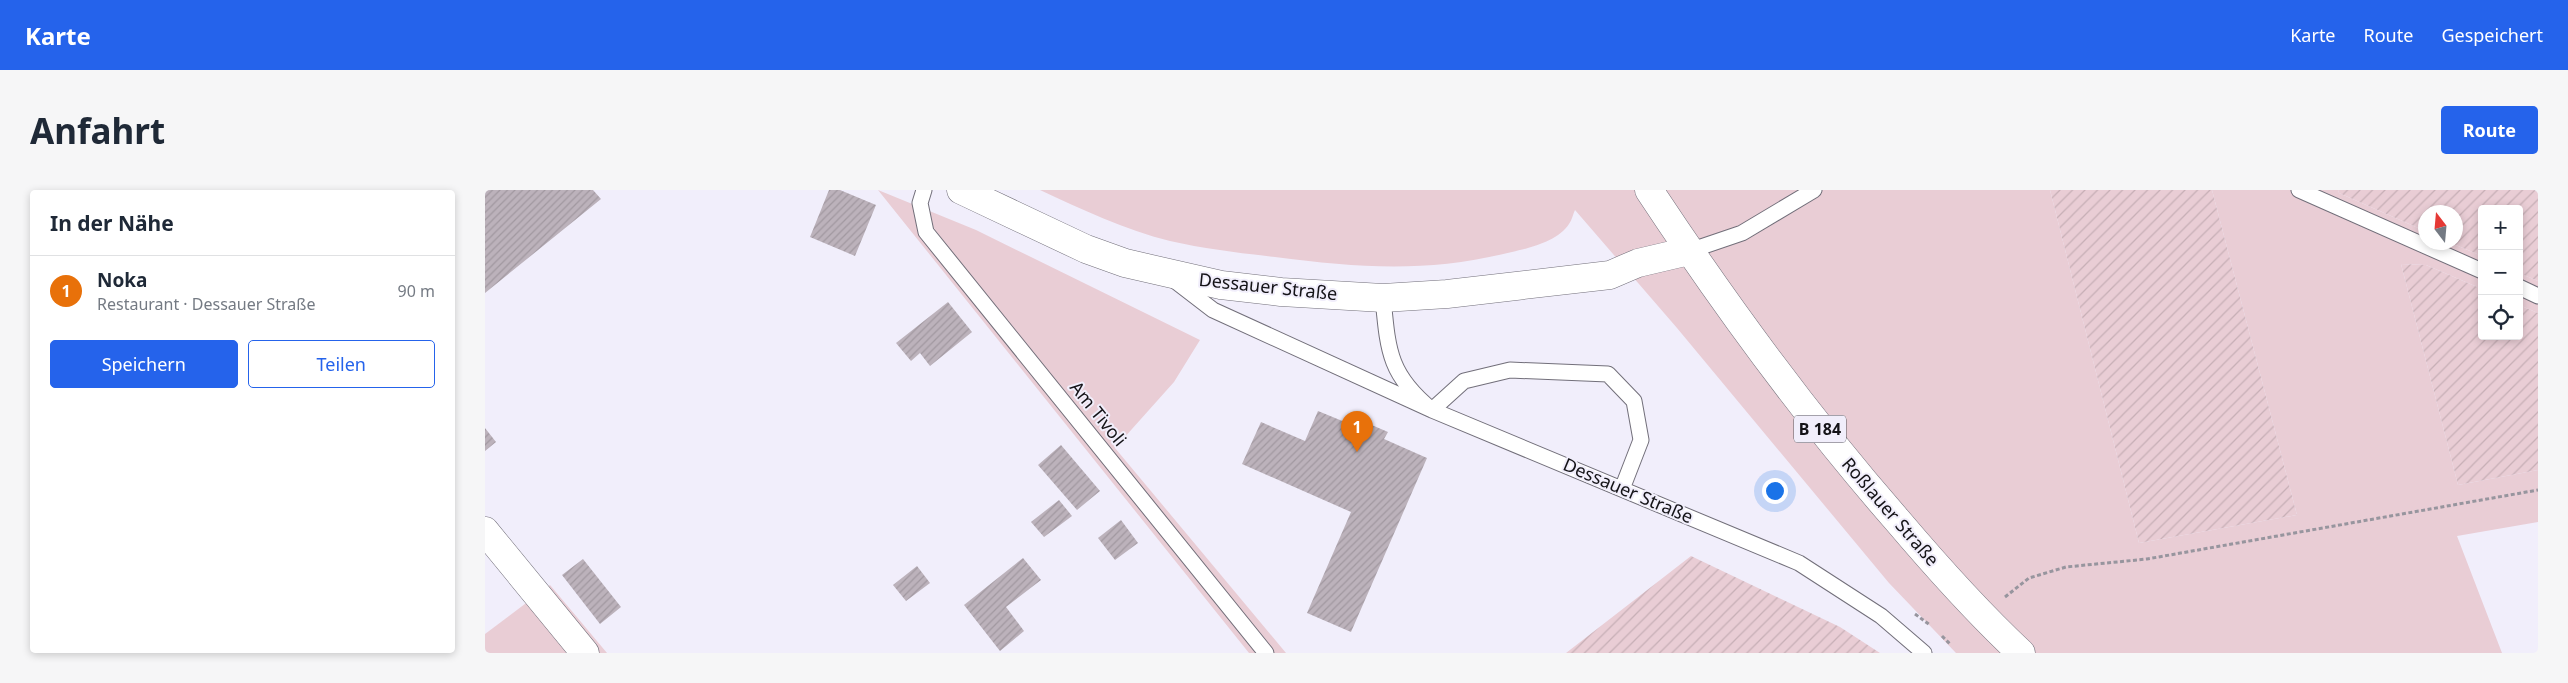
<!DOCTYPE html>
<html lang="de">
<meta charset="utf-8">
<style>
:root{--surface:#fff;--page:#f6f6f7;--text:#1f2937;--muted:#747a83;--line:#e0e1e3;--accent:#2563eb}
body{margin:0;font-family:"Noto Sans",sans-serif;background:var(--page);color:var(--text)}
.controls{position:absolute;right:15px;top:15px;display:grid;overflow:hidden;border-radius:5px;box-shadow:0 2px 8px #0003}
.controls button{width:45px;height:45px;display:grid;place-items:center;padding:0;border:0;border-bottom:1px solid var(--line);background:var(--surface);color:var(--text);font:25px sans-serif}
.compass{position:absolute;left:1933px;top:15px;width:45px;height:45px;border-radius:50%;background:var(--surface);box-shadow:0 2px 8px #0003;rotate:344deg}
.you{position:absolute;left:1289px;top:300px;width:18px;height:18px;margin:-12px;border:4px solid #fff;border-radius:50%;background:#1a73e8;box-shadow:0 0 0 8px #1a73e833}
.badge{display:grid;place-items:center;width:32px;height:32px;border-radius:50%;background:var(--accent);color:#fff;font-size:16px;font-weight:700}
.pin{position:absolute;translate:-50% -41px;filter:drop-shadow(0 1px 2px #0008)}
.pin::after{content:'';position:absolute;top:26px;width:18px;height:15px;background:inherit;clip-path:polygon(0 0,100% 0,50% 100%)}
.list{margin:0;padding:0;list-style:none}
h2{display:flex;justify-content:space-between;align-items:center;height:65px;margin:0;padding:0 20px;font-size:21px}
h2 small{font-size:16px;font-weight:400;color:var(--muted)}
.list li{display:grid;grid-template-columns:32px 1fr auto;gap:15px;align-items:center;box-sizing:border-box;height:70px;padding:0 20px;border-top:1px solid var(--line)}
.list b{display:block;font-size:19px;white-space:nowrap}
.list p{margin:0;font-size:16px;white-space:nowrap;color:var(--muted)}
.list em{font-size:16px;font-style:normal;color:var(--muted)}
.actions{display:flex;gap:10px;padding:15px 20px}
.actions a{flex:1;padding:11px 0;border:1px solid var(--accent);border-radius:5px;text-align:center;font-size:18px;color:var(--accent)}
.actions .main{background:var(--accent);color:#fff}
.icon{flex:none;width:28px;height:28px;fill:none;stroke:currentColor;stroke-width:2;stroke-linecap:round;stroke-linejoin:round}
.map{position:relative;flex:none;width:2053px;height:463px;overflow:hidden;border-radius:5px}
header{display:flex;align-items:center;gap:30px;box-sizing:border-box;height:70px;padding:0 25px;background:var(--accent);color:#fff}
header strong{font-size:24px}
nav{display:flex;gap:28px;margin-inline-start:auto;font-size:18px}
.intro{display:flex;align-items:center;justify-content:space-between;box-sizing:border-box;height:120px;padding:0 30px}
h1{margin:0;font-size:35px}
.button{padding:12px 22px;border-radius:5px;background:var(--accent);color:#fff;font-size:18px;font-weight:700}
main{display:flex;gap:30px;padding:0 30px}
aside{flex:1;background:var(--surface);border-radius:5px;box-shadow:0 2px 8px #0003}
.map>svg:first-child{display:block}
.grass{fill:#e9cdd5}
.garden{fill:url(#garden-furrows)}
.building{fill:url(#building-hatch)}
.lines{fill:none;stroke-linecap:round;stroke-linejoin:round}
.service-casing{stroke:#726f7a;stroke-width:17}
.minor-casing{stroke:#726f7a;stroke-width:29}
.primary-casing{stroke:#726f7a;stroke-width:29}
.path{stroke:#97959e;stroke-width:3;stroke-dasharray:4 2.5;stroke-linecap:butt}
.service{stroke:#fff;stroke-width:15}
.minor{stroke:#fff;stroke-width:28}
.primary{stroke:#fff;stroke-width:28}
.labels{text-anchor:middle;stroke-width:4;stroke-linejoin:round;paint-order:stroke}
.shield{fill:#f1eefb;stroke:#56555b;stroke-width:1}
.shield-label{font-size:16px;font-weight:bold;fill:#141317}
.street-label{font-size:18px;fill:#141317;stroke:#f1eefb}
</style>
<header>
<strong>Karte</strong>
<nav><a>Karte</a><a>Route</a><a>Gespeichert</a></nav>
</header>
<div class="intro"><h1>Anfahrt</h1><a class="button">Route</a></div>
<main>
<aside>
<h2>In der Nähe<small></small></h2>
<ul class="list">
<li><span class="badge" style="background:#e8710a">1</span><div><b>Noka</b><p>Restaurant · Dessauer Straße</p></div><em>90 m</em></li>
</ul>
<div class="actions"><a class="main">Speichern</a><a>Teilen</a></div>
</aside>
<div class="map">
<svg width="2053" height="463" viewBox="0 0 2053 463">
<defs>
<pattern id="garden-furrows" width="10" height="10" patternUnits="userSpaceOnUse" patternTransform="scale(1.25)"><rect width="10" height="10" fill="#e9cdd5"/><path d="M-1 1l2-2M0 10L10 0M9 11l2-2" fill="none" stroke="#c7afb6"/></pattern>
<pattern id="building-hatch" width="6" height="6" patternUnits="userSpaceOnUse" patternTransform="scale(1.25)"><rect width="6" height="6" fill="#bcb2bb"/><path d="M-1 1l2-2M0 6l6-6M5 7l2-2" fill="none" stroke="#a198a0"/></pattern>
</defs>
<rect width="100%" height="100%" fill="#f1eefb"/>
<!-- grass -->
<path class="grass" d="M393,0L491,40L715,150L689,192L630,258L801,463H764Z
M555,0H1565L1654,353L1812,325L1727,0H1853L1854,3L1940,41V52L1966,53L1997,66V99L1941,75L1916,74L1973,295L2053,280V332L1972,346L2017,463H1471L1404,393L1192,138L1090,20C1088,24 1087,30 1084,34C1073,51 1045,58 1027,62C942,83 876,78 790,67C755,63 720,59 685,51C640,40 596,19 555,0Z
M2034,83L2053,91V123L2034,115Z
M65,395L122,463H0V444Z"/>
<!-- garden -->
<path class="garden" d="M1565,0H1727L1812,325L1654,353Z
M1853,0H2053V91L2034,83V19H1997V66L1966,53L1970,52V22H1940V41L1854,3Z
M1916,74L1941,75L1997,99V146H2034V115L2053,123V280L1973,295Z
M1206,366L1355,437L1395,463H1081Z"/>
<!-- building -->
<path class="building" d="M0,0H108L116,9L0,103Z
M344,0H355L391,15L370,66L325,47Z
M463,112L487,142L445,176L435,163L426,171L411,153Z
M833,221L872,237L875,230L903,242L899,249L942,268L866,442L822,423L866,322L757,274L776,232L820,251Z
M0,238L11,252L0,261Z
M576,255L615,301L592,320L553,275Z
M574,310L587,326L559,347L546,332Z
M636,330L653,353L630,370L613,348Z
M538,368L556,390L521,417L539,441L515,461L479,415Z
M98,369L136,417L115,434L77,385Z
M432,376L445,393L421,411L408,395Z"/>
<g class="lines">
<!-- service casing -->
<g class="service-casing">
<path id="service" d="M439,0L435,13L441,42L781,463
M1814,0L1997,81
M1204,61L1257,43L1329,0
M689,90L728,120L947,220L979,191L1025,180L1123,184L1149,211L1156,250L1137,299
M2034,97L2053,106
M898,108C903,161 904,185 947,220L1314,373L1396,426L1439,463"/>
</g>
<!-- minor casing -->
<g class="minor-casing">
<path id="minor" d="M476,0L601,59L640,73L736,95L796,102L898,108L962,104L1125,85L1153,73L1204,61
M0,341L100,463"/>
</g>
<!-- primary casing -->
<g class="primary-casing">
<path id="primary" d="M1164,0C1240,115 1321,226 1412,330C1451,376 1491,421 1536,463"/>
</g>
<!-- path -->
<path class="path" d="M1520,407L1544,388L1581,377L1662,369L2053,300
M1430,424L1445,435
M1457,446L1466,455"/>
<!-- service -->
<use href="#service" class="service"/>
<!-- minor -->
<use href="#minor" class="minor"/>
<!-- primary -->
<use href="#primary" class="primary"/>
</g>
<g class="labels">
<!-- shield labels -->
<rect class="shield" x="1309" y="225.5" width="52" height="27" rx="4"/>
<g class="shield-label">
<text x="1335" y="245">B 184</text>
</g>
<!-- street labels -->
<g class="street-label">
<text transform="translate(783 97) rotate(6)" y="6">Dessauer Straße</text>
<text transform="translate(613 224) rotate(51)" y="6">Am Tivoli</text>
<text transform="translate(1143 301) rotate(23)" y="6">Dessauer Straße</text>
<text transform="translate(1405 322) rotate(49)" y="6">Roßlauer Straße</text>
</g>
</g>
</svg>
<div class="controls">
<button>+</button>
<button>−</button>
<button><svg class="icon" aria-label="locate" viewBox="0 0 24 24"><circle cx="12" cy="12" r="6"/><path d="M12 2v4M12 18v4M2 12h4M18 12h4"/></svg></button>
</div>
<svg class="compass" viewBox="-18 -18 36 36"><path d="M0-13l5 13h-10z" fill="#e53935"/><path d="M0 13l5-13h-10z" fill="#747a83"/></svg>
<div class="you"></div>
<div class="pin badge" style="left:872px;top:262px;background:#e8710a">1</div>
</div>
</main>
